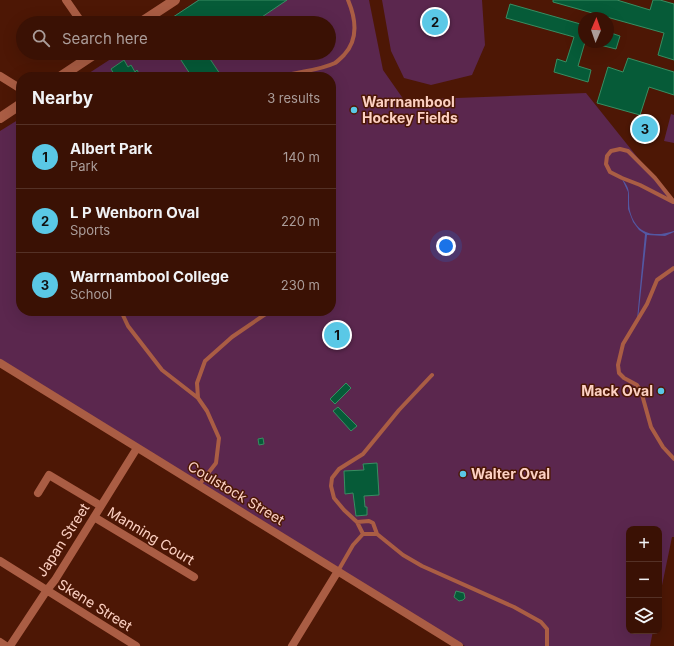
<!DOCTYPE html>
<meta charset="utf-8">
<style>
:root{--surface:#3a1104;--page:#451f13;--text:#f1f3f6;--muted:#ab9d9a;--line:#543126;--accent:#5ac8e6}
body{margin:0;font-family:Inter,sans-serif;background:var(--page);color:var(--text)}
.controls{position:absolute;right:12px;bottom:12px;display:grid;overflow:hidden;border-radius:8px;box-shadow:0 4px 16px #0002}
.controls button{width:36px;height:36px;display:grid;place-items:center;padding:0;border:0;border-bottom:1px solid var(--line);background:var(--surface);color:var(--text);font:20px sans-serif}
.compass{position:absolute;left:578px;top:12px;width:36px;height:36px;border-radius:50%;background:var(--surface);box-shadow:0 4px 16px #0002;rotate:2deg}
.you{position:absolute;left:446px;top:246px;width:14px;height:14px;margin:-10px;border:3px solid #fff;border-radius:50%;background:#1a73e8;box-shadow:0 0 0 6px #1a73e833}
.badge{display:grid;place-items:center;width:26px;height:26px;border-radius:50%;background:var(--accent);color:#111;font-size:13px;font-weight:700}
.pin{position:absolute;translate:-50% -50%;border:2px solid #fff;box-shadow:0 1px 4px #0006}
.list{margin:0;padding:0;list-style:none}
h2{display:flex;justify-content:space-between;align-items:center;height:52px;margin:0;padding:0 16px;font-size:17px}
h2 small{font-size:13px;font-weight:400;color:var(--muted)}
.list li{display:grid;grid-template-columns:26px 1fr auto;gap:12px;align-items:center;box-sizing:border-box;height:64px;padding:0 16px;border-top:1px solid var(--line)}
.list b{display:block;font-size:15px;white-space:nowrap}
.list p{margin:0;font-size:13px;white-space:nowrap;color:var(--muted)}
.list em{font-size:13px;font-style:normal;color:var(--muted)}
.icon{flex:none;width:22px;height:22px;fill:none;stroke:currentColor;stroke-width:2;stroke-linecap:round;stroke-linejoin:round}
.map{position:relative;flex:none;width:674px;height:646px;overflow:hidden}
.search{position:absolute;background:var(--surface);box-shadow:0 4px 16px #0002;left:16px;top:16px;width:320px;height:44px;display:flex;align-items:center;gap:10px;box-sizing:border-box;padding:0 14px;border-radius:22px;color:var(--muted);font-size:15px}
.panel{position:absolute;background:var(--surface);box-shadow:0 4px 16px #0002;left:16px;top:72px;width:320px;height:244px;border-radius:16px}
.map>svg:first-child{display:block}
.green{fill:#5b274e}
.water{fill:#5358a3}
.building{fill:#065b38;stroke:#388e62}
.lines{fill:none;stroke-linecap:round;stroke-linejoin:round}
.service{stroke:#aa5d44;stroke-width:4}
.minor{stroke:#aa5d44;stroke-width:8}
.tertiary{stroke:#aa5d44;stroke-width:10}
.poi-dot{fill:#5ac8e6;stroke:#4d1705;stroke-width:1.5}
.labels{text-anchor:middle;stroke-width:3;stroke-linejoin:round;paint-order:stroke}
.poi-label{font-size:14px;font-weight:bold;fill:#fcd0c2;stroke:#4d1705;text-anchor:start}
.street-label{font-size:14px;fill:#fcd0c2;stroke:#4d1705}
</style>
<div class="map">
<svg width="674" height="646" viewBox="0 0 674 646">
<rect width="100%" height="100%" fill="#4d1705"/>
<!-- green -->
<path class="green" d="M198,0H369L383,70L404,100L586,93L674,203V537H672L659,600V529H629V631H653L650,646H465L0,359V131L21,118V311H331V77H83L120,53H329V23H164Z
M382,0H482L485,45L472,75L431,85L404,78L391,51Z
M671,114L674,115V143L664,141Z"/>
<!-- water -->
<path class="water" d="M622,179C633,191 627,197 630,211C636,234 653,238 674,231V232L665,236L647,235L638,319L637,320L645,234L639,230L633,222L628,209V192Z"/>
<!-- building -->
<path class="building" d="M199,0H287L253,23H164Z
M553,0H617L650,10L653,0H660L674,4V60L658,55L664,33L553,2Z
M510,4L584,25V42H585L578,66L591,70L588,82L554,72L557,59L566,62L574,37L506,18Z
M608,32L620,36L616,49L596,44V42H608Z
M169,53H206L222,77H192L179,57L174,59Z
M628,58L674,72V95L649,87L640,115L597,103L608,67L623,72Z
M124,60L128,67L131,65L135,72L137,70L140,75L139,77H116L111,69Z
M346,383L351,388L335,404L330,399Z
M338,407L357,426L351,431L333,411Z
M263,438L264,444L259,445L258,439Z
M377,463L379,495L364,496L365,507H367V515L356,516L353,493L345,494L344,471L364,470L363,464Z
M456,591L464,593L465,598L463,600L459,601L454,597Z"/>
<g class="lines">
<!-- service -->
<path class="service" d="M281,77C299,71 318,71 335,63C338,61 341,58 344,55C359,39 356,19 348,0
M673,202L640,185L622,178L610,172L606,164L607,156L611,151L620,149L628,151L655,178L674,202
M674,268L657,280L647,304L623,344L618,365L619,373L624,378L637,385L641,391L651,427L663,447L674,459
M121,311L128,326L162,370L198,398L207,411L219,438L216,463L199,485
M198,398L197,383L205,361L232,337L270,311
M357,522L369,521L373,523L377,534
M363,534L357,522L344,510L334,498L331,486L332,478L339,469L363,454L399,410L432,375
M338,571L353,545L363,534H377L403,555L422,566L514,607L541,622L547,629V646"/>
<!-- minor -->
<path class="minor" d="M66,0L82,23
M0,76L21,89
M0,363L459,646
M38,493L49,475L101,506
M94,517L194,577
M0,561L136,646
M0,642L6,646
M10,646L47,590L55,580L137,448
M292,646L338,571"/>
<!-- tertiary -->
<path class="tertiary" d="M140,23L175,0
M60,77L96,53
M0,118L21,104"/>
</g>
<!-- markers -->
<g class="poi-dot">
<circle cx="354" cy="110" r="4"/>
<circle cx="661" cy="391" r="4"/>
<circle cx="463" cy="474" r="4"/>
</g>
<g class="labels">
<!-- poi labels -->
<g class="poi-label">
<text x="362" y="107">Warrnambool<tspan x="362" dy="16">Hockey Fields</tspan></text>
<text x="653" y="396" text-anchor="end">Mack Oval</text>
<text x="471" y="479">Walter Oval</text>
</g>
<!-- street labels -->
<g class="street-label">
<text transform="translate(236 493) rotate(31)" y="5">Coulstock Street</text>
<text transform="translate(151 536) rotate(31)" y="5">Manning Court</text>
<text transform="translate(63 540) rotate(-57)" y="5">Japan Street</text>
<text transform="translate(95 605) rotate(32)" y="5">Skene Street</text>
</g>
</g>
</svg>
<div class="controls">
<button>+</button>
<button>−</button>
<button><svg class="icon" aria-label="layers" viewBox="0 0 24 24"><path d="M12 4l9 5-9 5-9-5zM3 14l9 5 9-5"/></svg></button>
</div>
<svg class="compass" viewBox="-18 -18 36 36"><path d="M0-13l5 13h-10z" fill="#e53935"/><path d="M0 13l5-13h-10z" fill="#ab9d9a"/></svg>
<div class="you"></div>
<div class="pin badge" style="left:337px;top:335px">1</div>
<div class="pin badge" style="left:435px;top:22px">2</div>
<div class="pin badge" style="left:645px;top:129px">3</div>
<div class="search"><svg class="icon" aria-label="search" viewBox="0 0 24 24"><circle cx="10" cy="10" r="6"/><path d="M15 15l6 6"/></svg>Search here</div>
<section class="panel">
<h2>Nearby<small>3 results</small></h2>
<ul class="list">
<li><span class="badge">1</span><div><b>Albert Park</b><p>Park</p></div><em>140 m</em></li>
<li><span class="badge">2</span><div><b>L P Wenborn Oval</b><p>Sports</p></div><em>220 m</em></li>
<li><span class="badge">3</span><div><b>Warrnambool College</b><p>School</p></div><em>230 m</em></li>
</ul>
</section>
</div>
